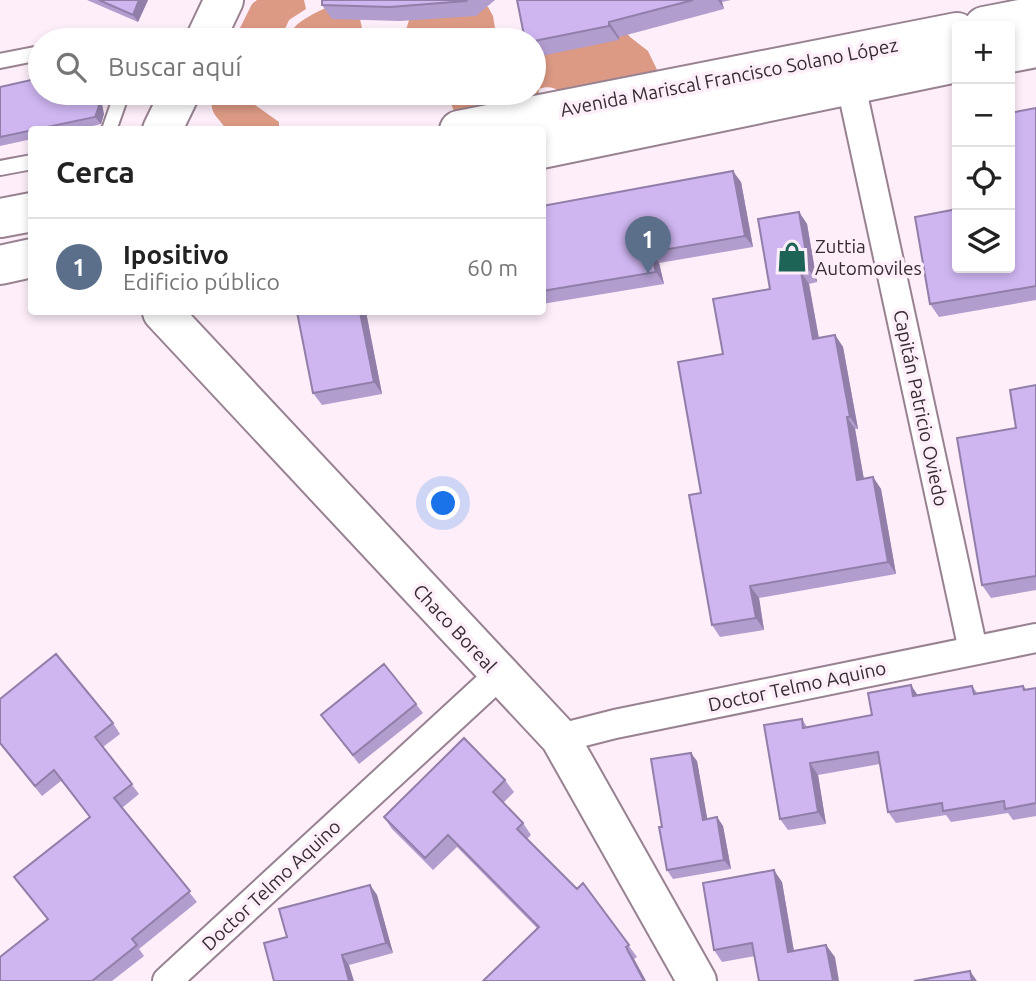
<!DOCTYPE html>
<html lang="es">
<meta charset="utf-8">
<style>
:root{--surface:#fff;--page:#f2f2f2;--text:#222;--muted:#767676;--line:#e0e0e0;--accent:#111827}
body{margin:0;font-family:Ubuntu,sans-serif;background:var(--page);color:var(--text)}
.controls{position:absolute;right:21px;top:21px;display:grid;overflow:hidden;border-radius:7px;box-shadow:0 4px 10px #0003}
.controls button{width:63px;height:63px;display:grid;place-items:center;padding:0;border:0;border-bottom:2px solid var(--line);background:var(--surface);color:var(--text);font:35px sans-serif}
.you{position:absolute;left:444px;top:504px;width:24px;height:24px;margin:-18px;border:5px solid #fff;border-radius:50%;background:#1a73e8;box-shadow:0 0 0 10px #1a73e833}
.badge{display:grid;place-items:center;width:46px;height:46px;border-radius:50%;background:var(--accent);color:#fff;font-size:23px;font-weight:700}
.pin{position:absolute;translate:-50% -58px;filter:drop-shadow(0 2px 4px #0008)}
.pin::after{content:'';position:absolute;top:37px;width:24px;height:21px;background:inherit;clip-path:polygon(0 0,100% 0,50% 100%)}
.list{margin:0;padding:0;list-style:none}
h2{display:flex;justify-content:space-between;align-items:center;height:91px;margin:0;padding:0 28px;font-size:30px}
h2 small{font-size:23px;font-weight:400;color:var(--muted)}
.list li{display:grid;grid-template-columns:46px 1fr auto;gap:21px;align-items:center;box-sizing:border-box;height:98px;padding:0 28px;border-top:2px solid var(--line)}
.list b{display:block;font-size:26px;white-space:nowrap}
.list p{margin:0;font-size:23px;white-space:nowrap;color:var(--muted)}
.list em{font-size:23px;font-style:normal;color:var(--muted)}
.icon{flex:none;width:38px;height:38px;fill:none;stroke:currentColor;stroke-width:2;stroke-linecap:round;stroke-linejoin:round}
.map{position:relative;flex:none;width:1036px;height:981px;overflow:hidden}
.search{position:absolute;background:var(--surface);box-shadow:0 4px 10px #0003;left:28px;top:28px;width:518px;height:77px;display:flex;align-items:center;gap:18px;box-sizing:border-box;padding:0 24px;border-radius:38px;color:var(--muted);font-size:26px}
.panel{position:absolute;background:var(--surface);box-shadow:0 4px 10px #0003;left:28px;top:126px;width:518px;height:189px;border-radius:7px}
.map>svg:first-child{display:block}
.forest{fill:#dc9a84}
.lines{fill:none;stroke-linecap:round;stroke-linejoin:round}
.service-casing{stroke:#988292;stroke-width:18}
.minor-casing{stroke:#988292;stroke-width:32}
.secondary-casing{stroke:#988292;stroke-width:42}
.trunk-casing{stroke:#988292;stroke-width:42}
.service{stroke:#fff;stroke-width:14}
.minor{stroke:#fff;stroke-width:28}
.secondary{stroke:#fff;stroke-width:38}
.trunk{stroke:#fff;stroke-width:38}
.wall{fill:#b29dcf}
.shaded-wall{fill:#917fa9}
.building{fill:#cfb6f1;stroke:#917fa9;stroke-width:2}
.labels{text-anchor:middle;stroke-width:7;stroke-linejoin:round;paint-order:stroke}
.street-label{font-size:19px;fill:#362d33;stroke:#fdeef9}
.poi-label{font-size:19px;fill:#362d33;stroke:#fdeef9;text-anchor:start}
</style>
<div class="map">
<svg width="1036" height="981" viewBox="0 0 1036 981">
<rect width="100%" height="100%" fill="#fdeef9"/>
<!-- forest -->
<path class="forest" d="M257,0H304L306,9L289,20L280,40H234L252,4Z
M471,0L488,7L493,16L497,40H409L406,30L409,20Z
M333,4L360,19L363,33L360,40H288C292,20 318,13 333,4Z
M590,22H598L624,30L630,37L648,51L661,78L651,94L637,91L630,107L617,113L599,112L598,101C590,97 584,99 575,98C562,95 554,83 539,89L538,102L562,136L552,159L543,171L542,130L457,129L455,114L447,93H534V53L541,51L548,35L573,32Z
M211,93H249L251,102L279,122V129H226C214,112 211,116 211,93Z"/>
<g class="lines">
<!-- service casing -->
<g class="service-casing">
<path id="service" d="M0,61L40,53
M109,130L122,93
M0,168L32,162"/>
</g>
<!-- minor casing -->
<g class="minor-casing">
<path id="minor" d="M847,67L973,650
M560,738L615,724L1036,638
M167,981L499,675"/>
</g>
<!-- secondary casing -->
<g class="secondary-casing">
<path id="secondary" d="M205,40L224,0
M162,130L180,93
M162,312L560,738L697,981"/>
</g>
<!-- trunk casing -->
<g class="trunk-casing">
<path id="trunk" d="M984,26L1036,16
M1010,53L1036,48
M459,130L957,32
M542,149L957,63
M0,218L32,212
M0,265L32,258"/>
</g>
<!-- service -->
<use href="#service" class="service"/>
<!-- minor -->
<use href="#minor" class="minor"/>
<!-- secondary -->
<use href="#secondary" class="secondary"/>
<!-- trunk -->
<use href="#trunk" class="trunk"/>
</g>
<!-- wall -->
<path class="wall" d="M87,0H148L138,22Z
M322,0H495L476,16L400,21L332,19L322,5Z
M517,0H731L722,2L724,9L619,37V40L536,57L534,54V40Z
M0,87L104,114L101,124L76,130H32V139L0,146Z
M1036,108V300L939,317L930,304L957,268Z
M741,182L753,247L659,263L664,284L542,304V206Z
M799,212L807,224L817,282L809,284L819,338L835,335L843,347L858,429H855L864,479L873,477L881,489L896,574L759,598L764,630L720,637L712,625L701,493L723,354L770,289Z
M297,312H366L382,394L322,405L313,393Z
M1036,385V590L991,598L982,585L1016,428Z
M972,686L978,694L1023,686L1026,689L1036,688V816L1013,820L1008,813L951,822L946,815L896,823L888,812L880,764L818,775L826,824L788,830L780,819L802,719L807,727L872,715L918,696Z
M0,699L113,723L120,734L103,747L139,794L122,808L197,902L139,949L144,956L112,981H0L47,919L14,877L90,817L61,781L42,796L0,744Z
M416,704L423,713L359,764L321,715Z
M697,761L707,819L717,817L723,826L731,869L673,879L667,870L662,827Z
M505,780L514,792L503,803L523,823L531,835L527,839L577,889L583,883L637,957L634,959L646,981H483L537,928L457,847L433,870L392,829L384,817Z
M782,882L794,951L835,957L755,956L722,962L714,950Z
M370,885L377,895L393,953L349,965L287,937Z"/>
<!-- shaded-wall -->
<path class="shaded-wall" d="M139,0H148L138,22L133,15Z
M718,0H721L722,2L724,9Z
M609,22L619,37V40L609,26Z
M96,93H100L104,114L101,124L95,117Z
M733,171L741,182L753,247L745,236Z
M799,212L807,224L817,282L809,270Z
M651,252L659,263L664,284L656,272Z
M801,272L809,284L821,351L813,339Z
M360,312H366L382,394L374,382Z
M835,335L843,347L858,429L850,417Z
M847,417L855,429L866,492L857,480Z
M873,477L881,489L896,574L888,562Z
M750,586L759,598L764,630L756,618Z
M911,685L919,697L913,696Z
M691,753L697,761L709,828L703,820Z
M810,763L818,775L826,824L818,812Z
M717,817L723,826L731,869L724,860Z
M774,870L782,882L796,964L788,952Z
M370,885L377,895L393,953L386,943Z
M826,945L835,957L839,981H833Z
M626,947L634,959L646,981H644Z
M342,955L349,965L354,981H349Z
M970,971L977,981H972Z"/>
<!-- building -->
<path class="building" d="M99,0H139L133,15Z
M322,0H467L466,1L390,7L322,5Z
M517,0H693L609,22V26L534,41V40H525Z
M40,78V93H96L99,106L95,117L0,137V87Z
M1036,108V286L930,304L915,217L957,209V268H1010V113Z
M957,122V143L954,123Z
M733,171L745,236L651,252L656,272L542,291V206Z
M799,212L809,270L801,272L813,339L835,335L850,417H847L857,480L873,477L888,562L750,586L756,618L712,625L689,495L701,493L678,362L723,354L713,299L770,289L758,219Z
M297,312H360L374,382L313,393Z
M1036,385V576L982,585L957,438L1016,428L1010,390Z
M56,654L113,723L95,737L132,784L114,798L190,891L132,939L137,945L92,981H0V957L48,919L14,877L90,817L54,770L35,786L0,743V699Z
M384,664L416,704L353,755L321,715Z
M911,685L913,696L972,686L974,694L1023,686L1024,690L1036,688V803L1005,809L1004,801L943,811L942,803L888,812L878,752L810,763L818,812L780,819L764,725L802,719L803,728L872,715L868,693Z
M464,738L505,780L493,792L523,823L517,829L577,889L583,883L629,945L626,947L644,981H483L539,927L448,835L425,858L384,817Z
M691,753L703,820L717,817L724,860L667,870L659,827H662L651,759Z
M774,870L788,952L826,945L833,981H759L752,943L714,950L703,883Z
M370,885L386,943L342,955L349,981H274L264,943L287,937L279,909Z
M970,971L972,981H914Z"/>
<!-- icons -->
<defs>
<g id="shop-bare" transform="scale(2.415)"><path d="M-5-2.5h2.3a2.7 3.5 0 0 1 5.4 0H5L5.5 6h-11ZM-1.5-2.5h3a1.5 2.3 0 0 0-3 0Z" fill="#1d6356" stroke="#fdeef9" stroke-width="2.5" paint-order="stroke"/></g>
</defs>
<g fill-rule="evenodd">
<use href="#shop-bare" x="792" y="257"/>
</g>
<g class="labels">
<!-- street labels -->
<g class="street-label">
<text transform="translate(729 77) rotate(-11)" y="7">Avenida Mariscal Francisco Solano López</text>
<text transform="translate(921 408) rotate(78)" y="7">Capitán Patricio Oviedo</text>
<text transform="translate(455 628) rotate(47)" y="7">Chaco Boreal</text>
<text transform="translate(797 686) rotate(-12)" y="7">Doctor Telmo Aquino</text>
<text transform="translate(271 885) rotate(-43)" y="7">Doctor Telmo Aquino</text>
</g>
<!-- poi labels -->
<g class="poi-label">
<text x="815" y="253">Zuttia<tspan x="815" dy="22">Automoviles</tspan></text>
</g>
</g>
</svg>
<div class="controls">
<button>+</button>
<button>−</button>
<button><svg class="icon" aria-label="locate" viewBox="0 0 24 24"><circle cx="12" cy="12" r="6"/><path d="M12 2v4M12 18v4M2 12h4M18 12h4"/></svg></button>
<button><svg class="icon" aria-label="layers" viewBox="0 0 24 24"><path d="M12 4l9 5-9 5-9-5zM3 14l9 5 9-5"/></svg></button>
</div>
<div class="you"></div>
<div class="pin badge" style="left:648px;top:274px;background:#5c6f8a">1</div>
<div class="search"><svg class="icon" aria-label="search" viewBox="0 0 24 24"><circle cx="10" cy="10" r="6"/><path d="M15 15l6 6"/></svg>Buscar aquí</div>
<section class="panel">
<h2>Cerca<small></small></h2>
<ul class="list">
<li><span class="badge" style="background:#5c6f8a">1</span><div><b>Ipositivo</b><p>Edificio público</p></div><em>60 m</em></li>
</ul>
</section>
</div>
